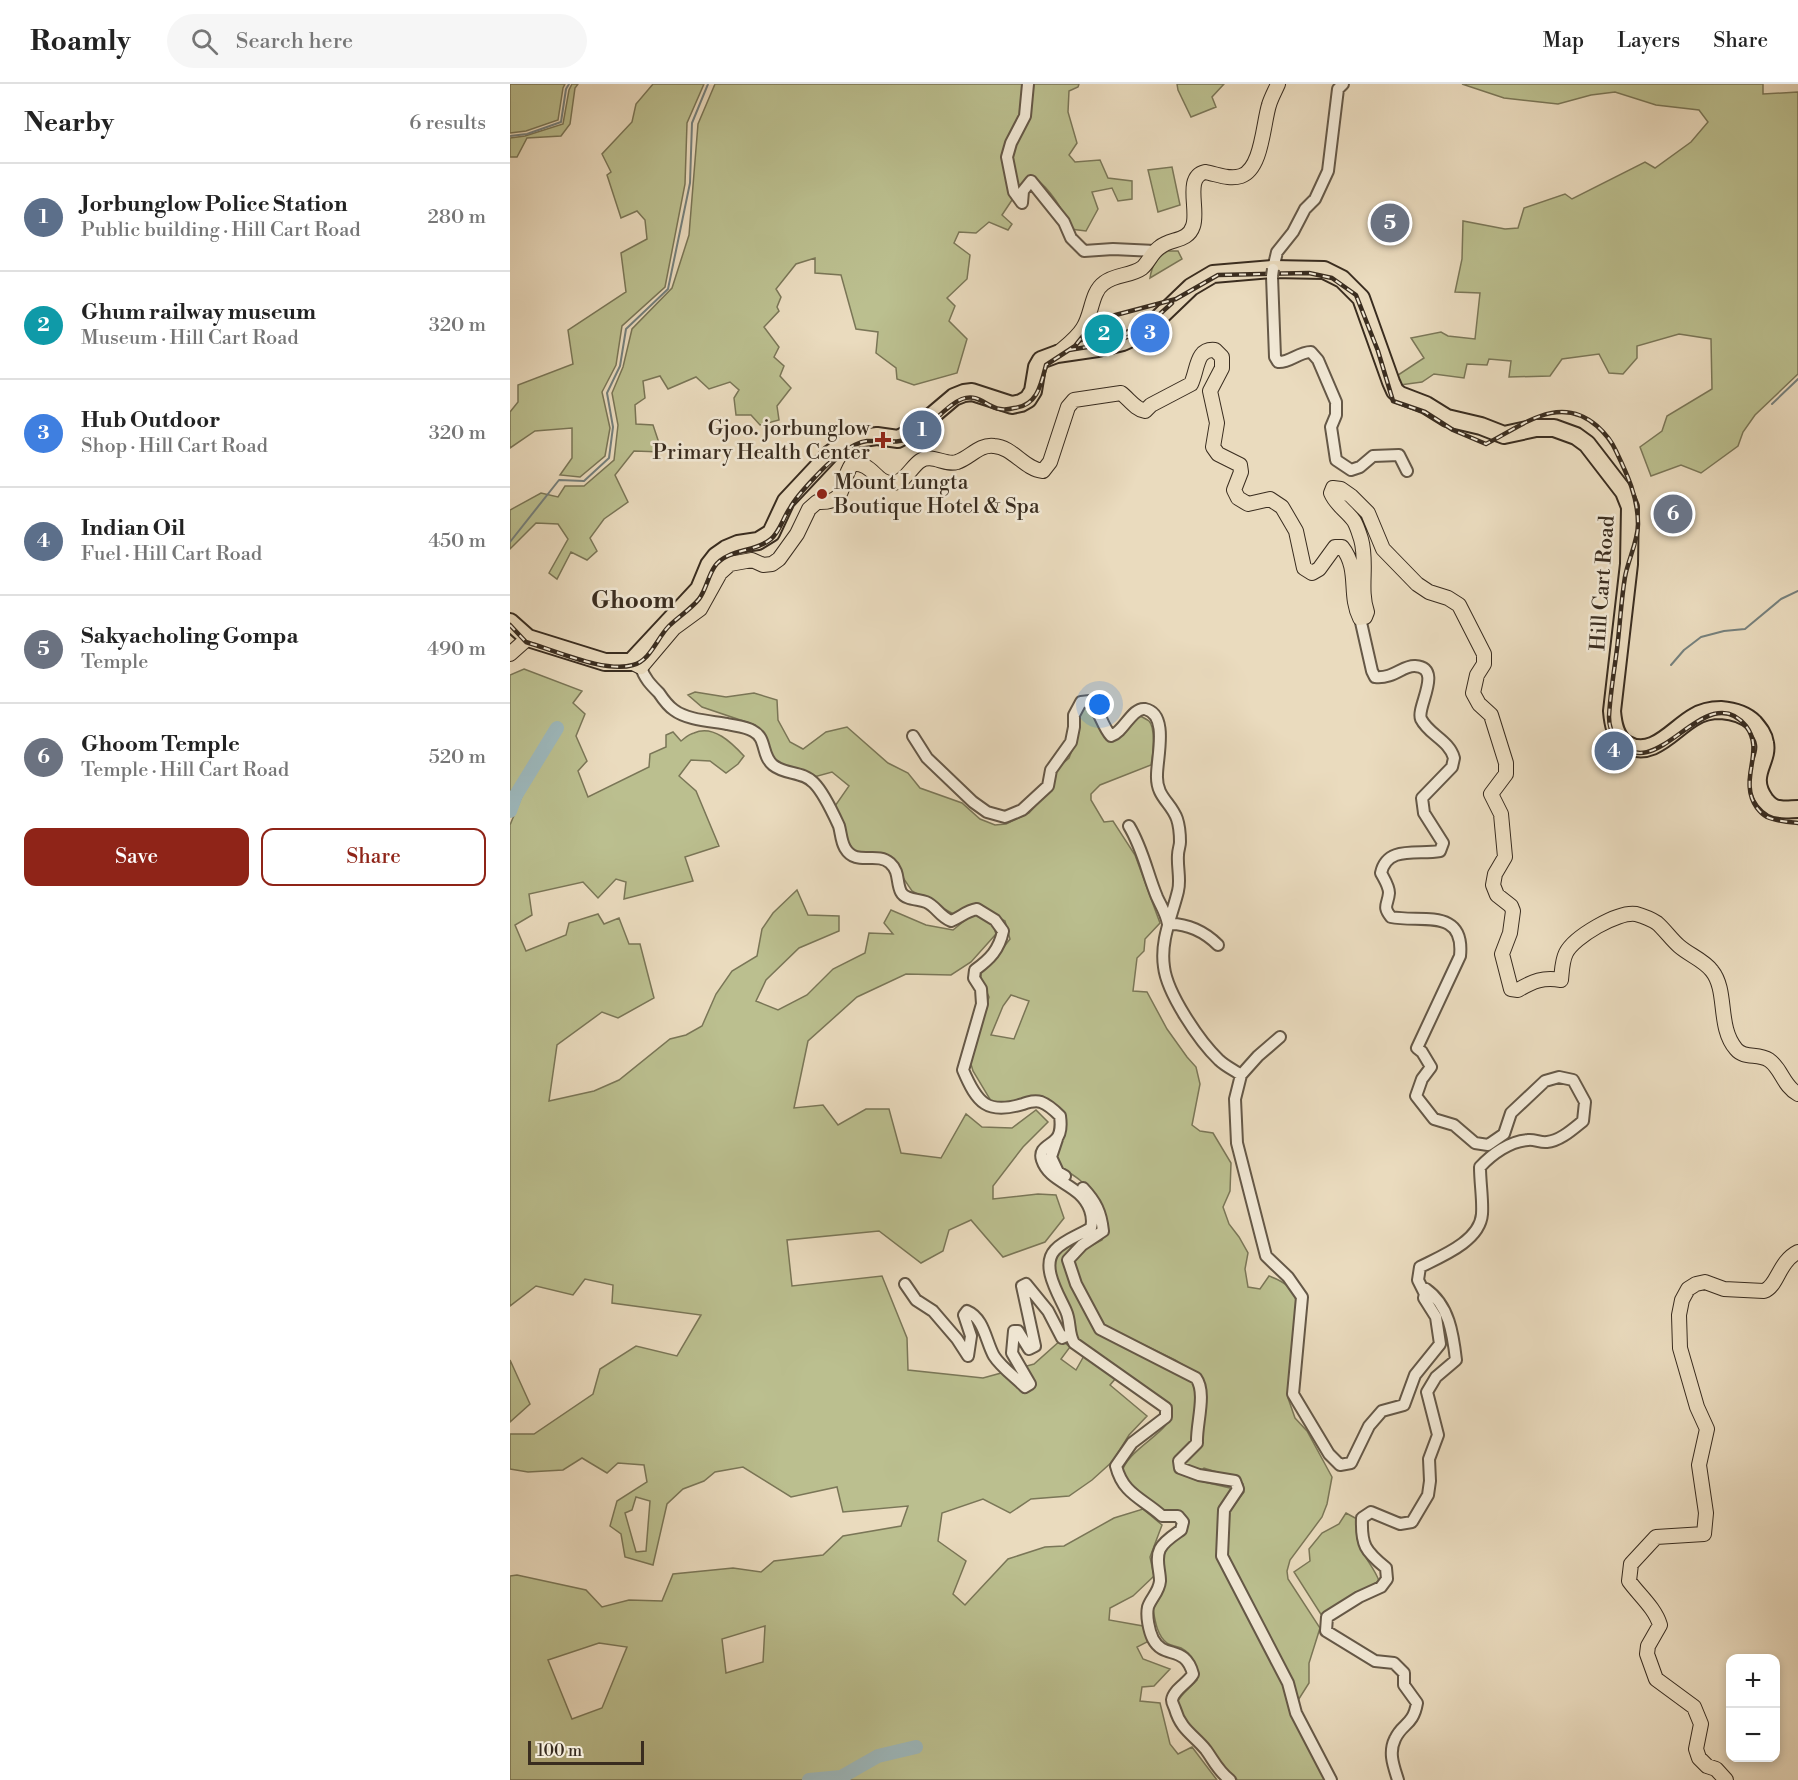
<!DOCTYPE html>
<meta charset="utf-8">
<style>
:root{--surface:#fff;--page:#f6f6f6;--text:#222;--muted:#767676;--line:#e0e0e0;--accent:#8f2418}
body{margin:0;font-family:"Libre Bodoni",serif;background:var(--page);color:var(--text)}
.controls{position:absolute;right:18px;bottom:18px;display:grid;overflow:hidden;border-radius:12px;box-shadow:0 3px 9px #0003}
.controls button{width:54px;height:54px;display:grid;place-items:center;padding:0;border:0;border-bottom:2px solid var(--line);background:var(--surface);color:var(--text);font:30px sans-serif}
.scale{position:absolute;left:18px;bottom:15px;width:116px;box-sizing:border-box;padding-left:6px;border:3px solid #392c1f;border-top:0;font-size:16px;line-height:21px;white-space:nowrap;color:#392c1f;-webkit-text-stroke:4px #f1e8d5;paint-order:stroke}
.you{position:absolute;left:590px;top:621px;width:21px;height:21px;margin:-15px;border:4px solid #fff;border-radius:50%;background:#1a73e8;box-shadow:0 0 0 9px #1a73e833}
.badge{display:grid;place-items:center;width:39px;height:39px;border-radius:50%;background:var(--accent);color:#fff;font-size:20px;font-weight:700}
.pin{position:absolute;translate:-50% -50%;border:3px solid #fff;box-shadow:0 2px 6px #0006}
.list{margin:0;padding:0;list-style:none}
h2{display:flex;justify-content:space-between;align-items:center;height:78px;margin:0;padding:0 24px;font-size:26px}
h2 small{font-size:20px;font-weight:400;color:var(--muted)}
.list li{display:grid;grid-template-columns:39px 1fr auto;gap:18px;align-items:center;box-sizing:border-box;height:108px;padding:0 24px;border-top:2px solid var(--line)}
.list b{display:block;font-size:22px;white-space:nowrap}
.list p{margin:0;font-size:20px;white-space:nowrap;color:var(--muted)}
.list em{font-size:20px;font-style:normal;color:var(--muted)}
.actions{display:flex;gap:12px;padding:18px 24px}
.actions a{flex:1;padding:14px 0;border:2px solid var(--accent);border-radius:12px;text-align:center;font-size:21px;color:var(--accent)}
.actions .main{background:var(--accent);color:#fff}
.icon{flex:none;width:33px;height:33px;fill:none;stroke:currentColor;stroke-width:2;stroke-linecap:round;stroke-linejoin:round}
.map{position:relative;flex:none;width:1288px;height:1696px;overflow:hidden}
header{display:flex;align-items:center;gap:36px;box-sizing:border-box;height:84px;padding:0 30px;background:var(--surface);border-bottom:2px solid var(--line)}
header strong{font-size:28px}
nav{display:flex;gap:33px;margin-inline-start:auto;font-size:21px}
.search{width:420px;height:54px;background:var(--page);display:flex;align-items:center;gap:15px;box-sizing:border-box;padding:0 21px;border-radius:33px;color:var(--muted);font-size:22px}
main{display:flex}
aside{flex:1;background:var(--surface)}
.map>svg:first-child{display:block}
.green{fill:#bbbf8f;stroke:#7a7657;stroke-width:1.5;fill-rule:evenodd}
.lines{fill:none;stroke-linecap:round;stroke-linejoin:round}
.stream{stroke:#75807d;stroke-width:2}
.river{stroke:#9db8bc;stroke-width:14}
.minor-casing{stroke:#655847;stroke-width:14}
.major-casing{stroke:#392c1f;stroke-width:16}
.highway-casing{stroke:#392c1f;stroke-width:20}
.minor{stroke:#f1e8d5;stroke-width:10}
.major{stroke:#eadbbe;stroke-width:14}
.highway{stroke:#eadbbe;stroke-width:16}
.rail-casing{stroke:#392c1f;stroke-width:4.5}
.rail{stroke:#f1e8d5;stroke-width:2;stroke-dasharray:7;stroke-linecap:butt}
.minor-bridge-casing{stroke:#655847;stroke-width:14;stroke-linecap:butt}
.minor-bridge{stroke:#f1e8d5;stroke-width:10}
.poi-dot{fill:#8f2418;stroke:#f1e8d5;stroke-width:2}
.labels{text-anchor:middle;stroke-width:5;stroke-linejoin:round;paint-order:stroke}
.poi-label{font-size:21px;fill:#392c1f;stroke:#f1e8d5;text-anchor:end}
.street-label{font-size:21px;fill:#392c1f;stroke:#f1e8d5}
.quarter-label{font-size:24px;font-weight:bold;fill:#392c1f;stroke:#f1e8d5}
</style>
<header>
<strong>Roamly</strong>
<div class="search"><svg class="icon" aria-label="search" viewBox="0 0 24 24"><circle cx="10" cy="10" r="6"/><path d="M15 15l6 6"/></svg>Search here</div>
<nav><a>Map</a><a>Layers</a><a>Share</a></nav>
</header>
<main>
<aside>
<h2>Nearby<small>6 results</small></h2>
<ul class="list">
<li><span class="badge" style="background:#5c6f8a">1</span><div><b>Jorbunglow Police Station</b><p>Public building · Hill Cart Road</p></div><em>280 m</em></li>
<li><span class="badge" style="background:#0f9aa8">2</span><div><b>Ghum railway museum</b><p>Museum · Hill Cart Road</p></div><em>320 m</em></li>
<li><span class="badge" style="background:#3f7fe0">3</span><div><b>Hub Outdoor</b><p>Shop · Hill Cart Road</p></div><em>320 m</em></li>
<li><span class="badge" style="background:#5c6f8a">4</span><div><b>Indian Oil</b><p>Fuel · Hill Cart Road</p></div><em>450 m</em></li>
<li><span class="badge" style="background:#6b7280">5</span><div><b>Sakyacholing Gompa</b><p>Temple</p></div><em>490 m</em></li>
<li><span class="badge" style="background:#6b7280">6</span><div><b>Ghoom Temple</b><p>Temple · Hill Cart Road</p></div><em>520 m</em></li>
</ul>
<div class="actions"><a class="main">Save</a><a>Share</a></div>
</aside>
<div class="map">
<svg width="1288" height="1696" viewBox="0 0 1288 1696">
<rect width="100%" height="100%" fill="#eadbbe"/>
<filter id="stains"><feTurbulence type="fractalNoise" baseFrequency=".00333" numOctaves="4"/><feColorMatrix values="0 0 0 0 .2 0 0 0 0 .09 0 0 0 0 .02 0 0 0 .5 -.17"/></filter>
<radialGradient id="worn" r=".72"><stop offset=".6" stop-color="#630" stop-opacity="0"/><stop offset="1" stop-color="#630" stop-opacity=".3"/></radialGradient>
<!-- green -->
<path class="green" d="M0,0H55L53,4L48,36L16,47L0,49Z
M62,0H68L65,4L60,40L51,52L17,54L7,73H0V54L15,52L53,40L59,6Z
M143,0H194L177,39L175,100L155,203L112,242L106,281L92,308L100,344L95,372L70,393L50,391L62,374V344L25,347L0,364V328L8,318V301L63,280L58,246L116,208L111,169L137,155L135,136L127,127L111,134L97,91L101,88L92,70L122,38L126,20Z
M205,0H515L512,32L494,83L502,116L492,131L502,140L498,146L479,138L466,149L449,148L444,159L460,171L457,195L437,214L445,222L439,237L457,255L447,289L404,301L387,295L386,284L366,269L368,248L346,245L331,191L305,189V174L286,180L266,205L271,213L267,223L269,227L254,243L269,263L264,273L274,282L270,292L281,304L267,322L269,336L250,341L241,331H226L224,314L229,306L220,298L199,305L186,293L158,305L150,292L133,297L135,314L125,321L126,340L143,341L152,368L124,367L105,391L118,418L94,435L80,454L87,467L77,476L61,468L47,495L39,489L58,455L48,440L26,439L0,465V426L31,409L48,413L55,402H74L104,376L108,341L102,309L113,283L122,245L162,204L179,151L188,40Z
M522,0H569L568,3L559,7L558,28L567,59L559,71L565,78L590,76L598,94L622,97V115L608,117L602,104L582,108L588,125L576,147L560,145C554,126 540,105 524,93L516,94L509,107L502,74Z
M667,0H714L702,13L706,23L681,33L668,6Z
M952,0H1253V10L1288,8V290L1245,331L1233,348L1228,362L1191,389L1171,381L1141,392L1130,363L1152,347L1157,332L1202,305L1201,255L1169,250L1127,262V274L1113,290L1099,289L1089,270L1052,275L1040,292L999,293L1001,277L979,275L977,281L957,280L954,294L924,290L912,298L890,301L885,293L914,274L901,254L931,248L938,252L965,255L970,209L945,208L952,175L953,137L995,145L1008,144L1014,124L1055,110L1062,115L1135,78L1145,84L1181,58L1198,38L1189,26L1146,21L1105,8L1081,11L1048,20L994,14Z
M662,83L670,121L648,128L638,86Z
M658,167H668L672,175L640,194C642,181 646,174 658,167Z
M14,585L72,607L63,619L75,630L66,652L77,677L68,687L78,713L139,683L140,670L156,663V651L163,648L171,657C175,654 179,650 184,649C203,640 222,659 234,672L228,680L216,689L200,677L181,676L169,692L186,707L209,762L175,773L183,797L114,815L116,798L106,795L88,814L73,798L19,810L22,831L5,841L16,867L56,851L59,839L88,830L94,840L109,834L119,860H130L144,914L108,934L92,928L47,961L39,1017L84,1007L109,996L160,955L176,951L192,942L206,910L222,887L247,872L252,845L263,829L287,806L298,831L329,832V847L289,864L256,896L246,917L268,926L297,911L323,885L355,869L359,849L383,850L374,839L381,826L416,841L443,846L464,829L482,838L486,850L461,878L441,891L396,890L347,913L298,957L284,1024L313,1021L328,1041L356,1025H379L391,1069L431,1074L456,1030L472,1043L502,1044L526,1026L538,1038L513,1063L483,1102V1115L528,1110L546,1111L554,1134L535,1158L493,1173L461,1136L439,1146L433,1167L411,1179L369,1147L277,1156L282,1202L372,1192L397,1254L398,1286L473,1294L524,1280L551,1256L560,1263L551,1275L566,1286L575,1270L606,1294L600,1301L637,1332L619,1351L603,1377L582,1396L559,1412L521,1415L500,1429L473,1415L432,1429L428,1457L456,1477L443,1510L455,1521L498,1475L535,1463L554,1462L604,1434L633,1425L652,1441L640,1473L644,1492L623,1512L600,1524L599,1536L633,1542L639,1557L627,1563L633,1575L660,1585L644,1602L632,1603L630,1617L650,1619L660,1660L668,1670L682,1663L707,1696H0V1492L7,1491L76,1506L92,1523L119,1516L152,1517L163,1490L223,1484L251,1488L264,1477L313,1471L333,1452L391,1442L398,1422L333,1428L327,1403L281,1413L233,1383L205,1388L194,1397L173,1405L157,1420L143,1481L115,1473L111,1450L100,1442L107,1417L137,1398L134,1381L108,1379L97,1389L72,1374L53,1386L18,1388L0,1385V1350H24L83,1310L90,1285L126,1262L167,1272L191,1231L102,1219L103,1201L75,1195L63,1211L26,1202L0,1222V741L12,712L49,646V639L43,642L0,720V591ZM126,1413L140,1417L136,1467L126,1468L115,1429L122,1426ZM255,1542L253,1578L216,1589L212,1555ZM89,1559L117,1563L92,1624L62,1635L38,1576Z
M185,608L216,613L244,609L267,616L268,636L280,658L293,665L316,648L337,643L378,679L398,689L410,704L452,719L470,735L485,741L496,740L519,729L541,705L544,687L559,674L566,656V632L572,621H580L596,654L618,642L630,632C632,633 638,636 639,637C646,644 643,672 641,681L590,701L581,710V716L594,738L603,737L625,771L650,839L635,855L634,867L627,874L623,907L637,908L657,945L677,973L686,983L690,1000L682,1041L690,1047L703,1049L721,1079L720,1107L713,1123L719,1140L729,1153L738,1169L735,1185L738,1203L750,1205L759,1192C778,1199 782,1204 789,1223L778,1314L785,1334L797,1347L822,1393L817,1420L812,1433L780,1476L777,1487L778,1495L810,1544L799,1579V1599L787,1618L717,1473L718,1429L734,1408L733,1400L723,1393L694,1384L691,1387L673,1382L672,1376L690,1360L687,1290L665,1276L593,1241L568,1200L562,1176L577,1164L592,1156C604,1133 589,1112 571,1097C563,1090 555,1087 547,1080V1069L554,1031C535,1003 521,1023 496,1022C491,1021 486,1019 481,1017L463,987L460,977L479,913L471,895V887L479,882L500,855L495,837L469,822L447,832L402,807L381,776C366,773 340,773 335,755C331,744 331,733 325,722L339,702L322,688L304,693L268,679L260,673L252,652L245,641L192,623L178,611ZM501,911L519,917L504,955L481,951L493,922Z
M538,1073L560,1097L574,1106L589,1147L556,1174L585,1238L684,1299L686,1311L684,1359L674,1367L675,1391L686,1396L720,1404L723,1409L711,1426L709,1473L777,1601L817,1696H728C705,1685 678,1644 666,1621C670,1610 679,1605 687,1596C687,1582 684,1571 671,1564C667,1562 661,1562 657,1559C647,1552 645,1536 643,1525C647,1518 653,1510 654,1503C657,1491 648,1476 656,1464C663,1454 672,1457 676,1439L627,1412L611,1390C618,1362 665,1348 661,1325L571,1262C556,1242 544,1199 544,1174L584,1134L548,1093Z
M0,1276L20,1320L0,1338Z
M836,1429L847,1435C847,1441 846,1448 847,1454C850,1470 864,1482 869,1497L812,1532L784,1488L800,1477L799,1465L812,1449L829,1440Z"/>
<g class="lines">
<!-- stream -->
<path class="stream" d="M0,52L17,50L51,38L56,5L59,0
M1262,320L1288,295
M0,458L49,396L74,397L99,374L103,343L97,309L110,282L116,245L158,205L180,99L182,39L198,0
M1161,581L1174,566L1191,553L1214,547L1235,545L1271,515L1288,507"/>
<!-- river -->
<path class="river" d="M0,727L6,711L47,644
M299,1696L331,1693L368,1672L406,1663"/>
<!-- minor casing -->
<g class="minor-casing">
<path id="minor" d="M518,0L515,32L501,59L497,73L504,108L512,119L513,107L521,97L554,138L561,154L574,167L603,165L645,167
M763,185L767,168L783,148L795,125L805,115L818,87L828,5L833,0
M762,192L765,273L768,278C780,279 788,268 801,268L808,276L826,318V331L821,343L826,376L841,386L850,383L863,372L889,371L897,387
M850,534L862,587L865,593C884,595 893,581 905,582C934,584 906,623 911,635C919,651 939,656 944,674L942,683L912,714L914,729L933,759L930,767C908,771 877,761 871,789C874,795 879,802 879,809C878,821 872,822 881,833C911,839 955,823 950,872L907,964L912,968L921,983L912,995L906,1012L924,1035L944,1041L965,1059L978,1061L994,1050L1001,1029L1035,997L1049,993L1063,996L1075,1018L1073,1037C1063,1045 1050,1057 1037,1058C1031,1059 1024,1055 1018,1056C1000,1057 982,1070 970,1083C970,1099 973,1115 972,1130C970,1157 932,1172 910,1183L908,1196L915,1210
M131,583C134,594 141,601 149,609C153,615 158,622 164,626C177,636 201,637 217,640C225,642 235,642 243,647C257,654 251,671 263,681C275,691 293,687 304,699C314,709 323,729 329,742C331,749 331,757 335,764C346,783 366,767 380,779C390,788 386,798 391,808C395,816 408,815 416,818C426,822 429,832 441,837C451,833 456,827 467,825L485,836L493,847C489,866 480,875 465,886L464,894L471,905L472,920L453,986C467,1019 477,1031 513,1020C519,1018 525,1016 531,1018C539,1021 545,1027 550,1032C551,1039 551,1050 546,1055C540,1062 528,1064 532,1076C540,1100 570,1099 580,1126C582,1132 583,1137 581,1144C570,1151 554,1156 545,1166C530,1182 549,1211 556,1227C561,1238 558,1249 564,1259L656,1324V1333L622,1359L606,1382C613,1410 632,1414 652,1432H668L673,1438L671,1446C664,1451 654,1457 650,1465C645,1475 650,1486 650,1497C649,1508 641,1514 638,1523C636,1532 639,1547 643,1555C654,1576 675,1560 683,1590C678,1599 663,1606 662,1616C662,1619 664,1622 665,1625C671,1646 684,1651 696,1666C704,1677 708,1687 720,1696
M403,652L417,674L463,718L477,728L495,733L512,726L538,702L541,686L561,658L564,643V631L571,618L580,617C590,627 592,642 601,652C614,648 622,623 635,625C659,630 647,673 647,691C646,713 661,718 667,735C669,741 670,751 670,758C670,762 668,766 668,771C667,783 671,796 668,807C662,832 650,856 654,883C657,909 689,957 709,976C715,982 724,986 731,991
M619,742C633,765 637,789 647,813C651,822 656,829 658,840C677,839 695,848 708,861
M770,953L748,972L731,991L725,1015L727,1059L756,1172L778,1193L792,1213L783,1310L819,1370L830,1381L841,1379L859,1342L872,1327L894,1321L905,1291L930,1260L926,1233L914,1214L916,1205C939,1221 943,1250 946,1276L926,1293L917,1308L928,1351L919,1375L920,1397L918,1411L902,1438L890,1440L861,1428L852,1434C851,1461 855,1467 876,1484L877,1495L871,1503L849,1513L817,1533L816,1547L865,1577L884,1579L894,1589V1601L907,1619C903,1642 892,1639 885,1655C878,1669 884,1683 888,1696
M547,1055L541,1073L548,1088L555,1092
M573,1104C586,1118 591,1128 593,1147L572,1161L558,1176L566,1200L590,1245L686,1294C697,1309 686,1340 687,1359L669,1377L670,1384L689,1391L725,1397L728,1405L714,1426L712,1472L778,1599L786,1629L821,1696
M395,1200L406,1216L423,1227L447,1255L458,1272L461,1252L454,1231L457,1227C474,1234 476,1258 484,1272C491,1283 505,1293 515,1303L520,1300L502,1269L504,1247H508L519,1265L525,1262L512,1202L516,1200L538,1227L552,1254L559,1251"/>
</g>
<!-- major casing -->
<g class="major-casing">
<path id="major" d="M547,270C556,262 567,254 573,244C582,231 581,208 594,199C605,190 621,192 632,184C639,178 642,168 650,163C661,154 678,158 683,142C689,126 674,93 695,88C707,90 719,96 731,92C752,85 753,40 759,21C761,14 765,7 768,0
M0,570L18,554
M121,578L131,583L164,544L190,525L210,489L220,480L242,476L253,481L262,480L269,475L287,450L299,425L307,418C339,420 329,398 342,380C363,378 365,399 382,399C394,400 401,383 410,377C422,369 435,382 447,378C460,374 469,360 484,362C503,363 514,385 533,387L540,378L558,323L564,316L611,309C619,315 625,325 635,327L641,321L681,300C688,285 686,264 705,266L712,273V284L700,307L707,339L703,363L708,370L730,381L731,388L724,406L728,414L738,420L760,415L772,423L786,447L794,484L802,489L809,485L825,463H832C850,486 838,510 850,534L855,533L857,528C849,505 858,479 851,455C849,449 847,442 844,437C837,427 826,421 821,409L823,404L831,405L841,412L858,429L873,465L907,500L919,508L938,514L949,521L974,570V580L967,591L963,609L969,620L981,631L996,679V690L981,710L991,730L995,773L985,790L983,801L987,811L1001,822L1003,827L1000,849L992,870L1001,905L1008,906C1023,897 1033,893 1051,896C1052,887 1052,877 1056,869C1064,853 1108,827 1126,830C1133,832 1141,835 1147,839C1155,846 1161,855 1169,862C1179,871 1194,876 1202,887C1218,907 1207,943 1226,965C1234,975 1248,969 1259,976C1272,985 1273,1002 1288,1010
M1216,1696L1206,1685L1197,1682L1189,1674L1186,1665L1191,1640L1184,1623L1146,1595L1137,1570L1138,1562L1150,1541C1145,1524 1129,1511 1119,1497L1121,1480L1146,1453L1194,1450L1196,1429L1189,1381L1197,1345L1187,1323L1170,1264L1169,1231L1172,1216L1178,1205L1186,1200L1195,1198L1214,1205L1254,1207C1268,1202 1268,1178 1288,1168"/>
</g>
<!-- highway casing -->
<g class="highway-casing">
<path id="highway" d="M0,538L18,554L95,578H121L189,505L199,481L206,472L216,465L228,460L248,457L261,449L276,417L320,370L334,360L346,355L367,352L388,355L405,346L444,313L454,309L462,308L502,321L511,319L518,315L523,307L527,283L531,276L547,270L588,264L613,258L633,249L681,203L703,190L763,185L814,186L832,195L851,214L881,298L885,307L890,311L916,321L937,334L971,342L994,351L1026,344H1044L1066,352L1077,360L1114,408L1120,423L1119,480L1102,627C1103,639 1105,653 1116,660C1142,676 1164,644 1184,633C1192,628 1201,626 1211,626C1224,627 1235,630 1244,639C1249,645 1254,651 1255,659C1259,678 1237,691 1255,716C1259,721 1263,725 1270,725C1275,726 1282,725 1288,725"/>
</g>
<!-- minor -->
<use href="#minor" class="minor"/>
<!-- major -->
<use href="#major" class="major"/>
<!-- highway -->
<use href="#highway" class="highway"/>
<!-- rail casing -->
<g class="rail-casing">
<path id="rail" d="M559,266L602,259L630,248L662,219
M0,541L16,558L22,560C49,568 96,589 123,581C140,577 147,554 159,542C168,533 181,525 189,515C196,506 198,492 205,482C217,465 246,468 261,455C270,447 273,434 280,424C287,411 317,379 329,371C337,365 347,358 357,357C372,356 387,361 402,353C420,345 434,322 452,315C469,309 476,323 490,325C494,326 500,325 504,324C527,322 531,301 536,281L565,262L581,242L598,233L666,215L708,191L799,189L822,194L846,211L868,267L883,317L915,328L943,346L976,360C1012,342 1049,309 1087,342C1096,350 1101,356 1106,367C1117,390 1128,413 1128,440C1128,457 1118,476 1115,493C1111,517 1110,541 1107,565C1104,588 1100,611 1099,633C1099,641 1101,648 1106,654C1144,709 1195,591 1236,642C1256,668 1227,695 1247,724C1250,728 1253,731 1257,733C1266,737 1278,738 1288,739"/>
</g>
<!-- rail -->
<use href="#rail" class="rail"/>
<!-- minor-bridge casing -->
<g class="minor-bridge-casing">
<path id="minor-bridge" d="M762,192L763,185"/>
</g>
<!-- minor-bridge -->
<use href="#minor-bridge" class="minor-bridge"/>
</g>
<!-- markers -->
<g class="poi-dot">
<path d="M370 347h6v6h6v6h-6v6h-6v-6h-6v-6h6z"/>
<circle cx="312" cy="410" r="6"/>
</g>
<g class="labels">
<!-- poi labels -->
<g class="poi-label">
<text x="360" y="351">Gjoo. jorbunglow<tspan x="360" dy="24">Primary Health Center</tspan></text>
<text x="324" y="405" text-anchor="start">Mount Lungta<tspan x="324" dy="24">Boutique Hotel &amp; Spa</tspan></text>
</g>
<!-- street labels -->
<g class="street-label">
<text transform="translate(1092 499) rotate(-86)" y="7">Hill Cart Road</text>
</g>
<!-- quarter labels -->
<g class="quarter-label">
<text x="123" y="524">Ghoom</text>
</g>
</g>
<rect width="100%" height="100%" filter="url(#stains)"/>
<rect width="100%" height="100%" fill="url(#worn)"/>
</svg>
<div class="controls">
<button>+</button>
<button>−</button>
</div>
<div class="scale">100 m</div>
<div class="you"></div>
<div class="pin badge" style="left:412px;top:346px;background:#5c6f8a">1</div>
<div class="pin badge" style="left:594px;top:250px;background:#0f9aa8">2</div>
<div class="pin badge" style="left:640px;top:249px;background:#3f7fe0">3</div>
<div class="pin badge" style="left:1104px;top:667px;background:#5c6f8a">4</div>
<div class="pin badge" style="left:880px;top:139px;background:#6b7280">5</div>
<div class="pin badge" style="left:1163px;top:430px;background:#6b7280">6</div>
</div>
</main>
